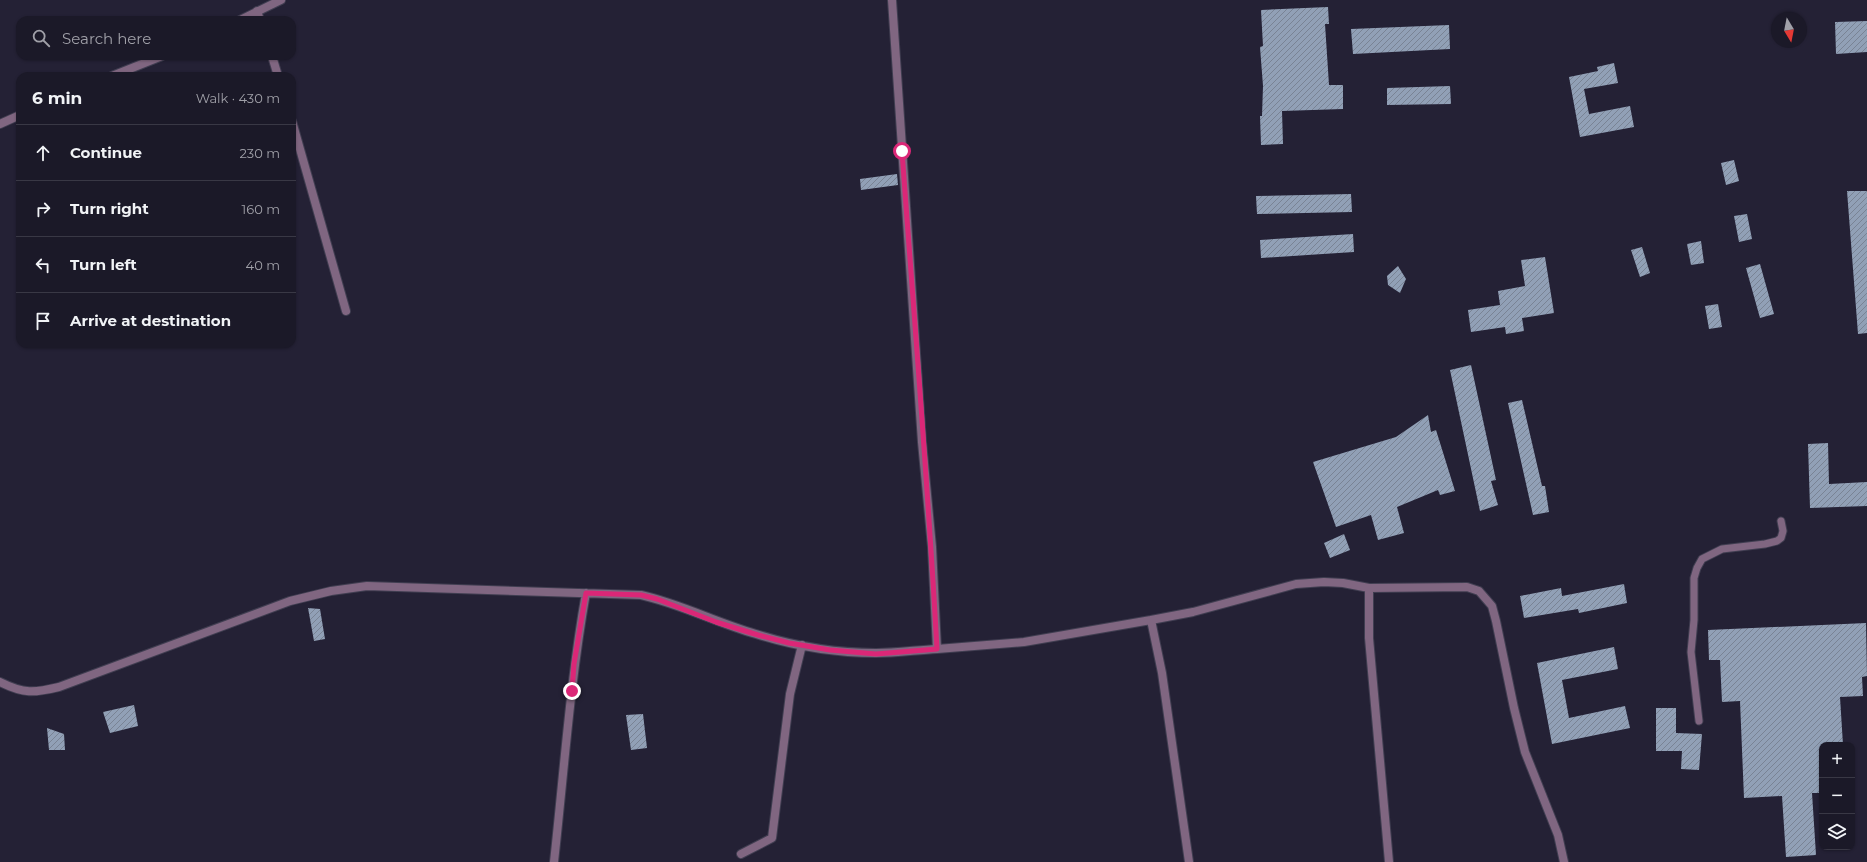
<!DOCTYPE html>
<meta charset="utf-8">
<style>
:root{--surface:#1b1928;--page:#242230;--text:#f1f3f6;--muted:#a0a0a8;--line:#393845}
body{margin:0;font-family:Montserrat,sans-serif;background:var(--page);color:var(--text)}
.controls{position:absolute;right:12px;bottom:12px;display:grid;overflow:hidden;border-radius:8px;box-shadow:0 1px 3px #0004}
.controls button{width:36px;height:36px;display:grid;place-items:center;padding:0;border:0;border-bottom:1px solid var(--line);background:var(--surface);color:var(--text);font:20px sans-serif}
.compass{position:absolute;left:1771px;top:12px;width:36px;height:36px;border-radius:50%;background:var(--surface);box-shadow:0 1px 3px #0004;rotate:170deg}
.stop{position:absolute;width:12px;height:12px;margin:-9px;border:3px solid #db2777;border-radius:50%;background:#fff}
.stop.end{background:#db2777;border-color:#fff;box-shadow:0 1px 4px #0008}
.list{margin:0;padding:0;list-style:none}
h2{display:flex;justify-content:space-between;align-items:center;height:52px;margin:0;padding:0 16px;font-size:17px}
h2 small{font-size:13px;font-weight:400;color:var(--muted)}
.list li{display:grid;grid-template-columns:26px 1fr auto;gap:12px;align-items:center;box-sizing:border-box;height:56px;padding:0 16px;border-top:1px solid var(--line)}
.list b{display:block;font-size:15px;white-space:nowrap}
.list em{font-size:13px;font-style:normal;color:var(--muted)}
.icon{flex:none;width:22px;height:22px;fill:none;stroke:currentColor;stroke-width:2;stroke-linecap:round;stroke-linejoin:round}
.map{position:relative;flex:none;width:1867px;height:862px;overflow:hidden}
.search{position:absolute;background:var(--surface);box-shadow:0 1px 3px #0004;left:16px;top:16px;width:280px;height:44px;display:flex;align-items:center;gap:10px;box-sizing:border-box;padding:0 14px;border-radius:12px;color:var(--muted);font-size:15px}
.panel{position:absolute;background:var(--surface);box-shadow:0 1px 3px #0004;left:16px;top:72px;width:280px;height:276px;border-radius:12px}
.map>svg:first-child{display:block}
.building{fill:url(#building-hatch)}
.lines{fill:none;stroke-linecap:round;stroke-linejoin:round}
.lane-casing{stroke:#403e51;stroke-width:9}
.street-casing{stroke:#403e51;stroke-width:10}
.lane{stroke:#806681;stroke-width:7}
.street{stroke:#806681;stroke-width:8}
.route{stroke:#db2777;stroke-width:5}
</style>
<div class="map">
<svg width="1867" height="862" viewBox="0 0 1867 862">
<defs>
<pattern id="building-hatch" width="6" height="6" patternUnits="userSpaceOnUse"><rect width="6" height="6" fill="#91a0b6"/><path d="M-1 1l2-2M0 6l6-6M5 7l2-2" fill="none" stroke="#798394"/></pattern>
</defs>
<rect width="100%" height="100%" fill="#242135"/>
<!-- building -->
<path class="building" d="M1328,7L1329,24H1325L1329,85H1343V109L1282,111L1283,144L1261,145L1260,116H1262L1263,86L1260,47L1263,46L1261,10Z
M1867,21V52L1836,54L1835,22Z
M1449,25L1450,49L1353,54L1351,29Z
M1614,63L1618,83L1584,89L1589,114L1630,106L1634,127L1580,137L1569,77L1598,71L1597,67Z
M1450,86L1451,104L1387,105V88Z
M1734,160L1739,181L1726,185L1721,163Z
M897,174L898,185L861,190L860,179Z
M1847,191H1867V333L1858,334Z
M1351,194L1352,212L1257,214L1256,196Z
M1747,214L1752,239L1739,242L1734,216Z
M1353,234L1354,252L1261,258L1260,240Z
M1701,241L1704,263L1691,265L1687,244Z
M1642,247L1650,273L1640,277L1631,250Z
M1545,257L1554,313L1522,318L1524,331L1506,334L1505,327L1471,332L1468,310L1500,305L1498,291L1525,286L1521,260Z
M1760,264L1774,314L1760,318L1746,268Z
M1398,266L1406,279L1400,293L1388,285L1387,276Z
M1718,304L1722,327L1709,329L1705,306Z
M1471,365L1496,480L1491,481L1498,505L1480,511L1450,370Z
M1522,400L1542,486H1545L1549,512L1533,515L1508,403Z
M1428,415L1431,432L1436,430L1455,491L1440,495L1438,490L1397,507L1404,533L1378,540L1371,515L1336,527L1313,462L1396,437Z
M1828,443L1829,484L1867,482V506L1810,508L1808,444Z
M1344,534L1350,550L1330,558L1324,543Z
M1624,584L1627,603L1579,613L1578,609L1524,618L1520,596L1561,588L1562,596Z
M308,608L320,609L325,639L314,641Z
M1866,623L1867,676L1862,677L1863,696L1840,697L1843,745H1822V793H1812L1816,855L1786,857L1782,796L1744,798L1740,701L1722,702L1720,660H1709L1708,630Z
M1614,647L1618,669L1562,680L1569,718L1625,706L1630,728L1552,744L1537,663Z
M134,705L138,726L110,733L103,712Z
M1656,708H1676V733L1702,734L1699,770L1681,769L1682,751H1656Z
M643,714L647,748L631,750L626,715Z
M47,728L64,734L65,750H49Z"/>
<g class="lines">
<!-- lane casing -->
<g class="lane-casing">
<path id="lane" d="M1699,721L1691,652L1694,620V578L1697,568L1702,559L1722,549L1765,544L1777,541L1781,538L1783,531L1781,521"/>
</g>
<!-- street casing -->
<g class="street-casing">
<path id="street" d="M892,0L922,442L932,547L937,649L1024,642L1151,620L1193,612L1296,584L1324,582L1343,583L1369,588L1467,587L1479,591L1492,606L1496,621L1514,708L1525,752L1558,835L1564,862
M257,11L260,20
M240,20L281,0
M272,56L278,76
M112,76L162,56
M292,121L346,311
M0,124L20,115
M1369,588V638L1389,862
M1151,620L1162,673L1189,862
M0,682C24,694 34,693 59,687L290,601L331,591L367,586L641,595C681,604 717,623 756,634C794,646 837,653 876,653C896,653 917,650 937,649
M741,854L772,838L790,694L802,645
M554,862C564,772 570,682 586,593"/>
</g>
<!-- lane -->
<use href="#lane" class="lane"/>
<!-- street -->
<use href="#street" class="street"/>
</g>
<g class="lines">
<!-- route -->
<path class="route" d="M572,691L574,664L586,593L641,595L657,599L716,622L758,635L789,643L830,650L876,654L937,649C928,483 914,317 902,151"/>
</g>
</svg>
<div class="controls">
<button>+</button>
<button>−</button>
<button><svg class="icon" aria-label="layers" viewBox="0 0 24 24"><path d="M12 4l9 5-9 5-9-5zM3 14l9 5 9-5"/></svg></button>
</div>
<svg class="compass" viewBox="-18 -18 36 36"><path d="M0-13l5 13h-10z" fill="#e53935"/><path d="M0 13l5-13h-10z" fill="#a0a0a8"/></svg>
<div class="stop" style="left:902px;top:151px"></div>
<div class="stop end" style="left:572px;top:691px"></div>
<div class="search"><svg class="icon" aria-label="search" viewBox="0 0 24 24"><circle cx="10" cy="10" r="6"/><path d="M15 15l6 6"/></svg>Search here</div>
<section class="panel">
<h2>6 min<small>Walk · 430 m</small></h2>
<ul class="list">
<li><svg class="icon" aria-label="ahead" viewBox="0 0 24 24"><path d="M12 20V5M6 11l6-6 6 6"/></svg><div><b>Continue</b></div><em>230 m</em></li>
<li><svg class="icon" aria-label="right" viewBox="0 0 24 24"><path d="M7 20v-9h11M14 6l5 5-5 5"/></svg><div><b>Turn right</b></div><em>160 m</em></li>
<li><svg class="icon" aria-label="left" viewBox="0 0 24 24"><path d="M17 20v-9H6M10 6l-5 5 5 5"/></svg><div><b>Turn left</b></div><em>40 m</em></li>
<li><svg class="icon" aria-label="arrive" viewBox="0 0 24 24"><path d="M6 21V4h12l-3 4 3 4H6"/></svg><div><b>Arrive at destination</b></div></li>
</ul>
</section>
</div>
